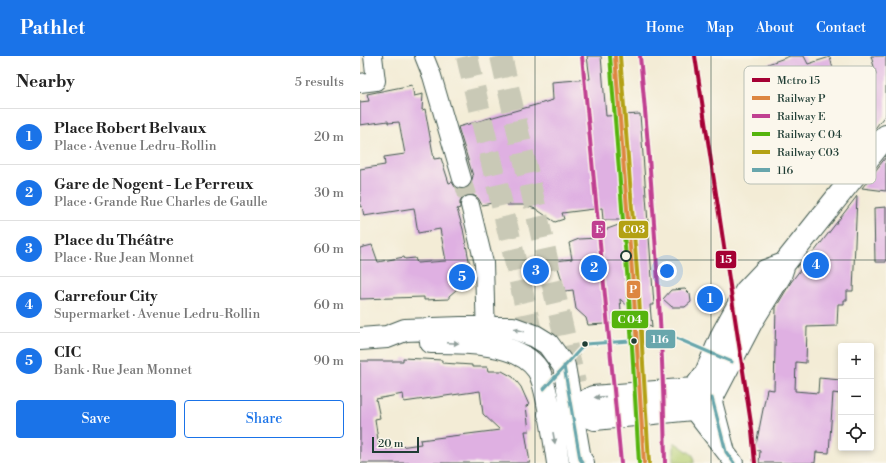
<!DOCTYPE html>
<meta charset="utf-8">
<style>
:root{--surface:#fff;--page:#f2f2f2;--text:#222;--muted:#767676;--line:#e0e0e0;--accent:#1a73e8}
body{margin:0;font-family:"Libre Bodoni",serif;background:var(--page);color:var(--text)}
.controls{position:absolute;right:12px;bottom:12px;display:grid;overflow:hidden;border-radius:4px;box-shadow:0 2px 6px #0003}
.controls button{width:36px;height:36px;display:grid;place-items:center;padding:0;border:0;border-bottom:1px solid var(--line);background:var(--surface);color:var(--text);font:20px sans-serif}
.scale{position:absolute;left:12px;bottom:10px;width:47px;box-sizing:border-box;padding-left:4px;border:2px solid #1f3d34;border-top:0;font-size:11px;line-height:14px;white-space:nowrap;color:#1f3d34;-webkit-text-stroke:3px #fbf7ec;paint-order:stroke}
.you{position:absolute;left:307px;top:215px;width:14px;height:14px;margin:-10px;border:3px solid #fff;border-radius:50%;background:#1a73e8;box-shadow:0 0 0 6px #1a73e833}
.badge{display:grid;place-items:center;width:26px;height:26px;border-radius:50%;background:var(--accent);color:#fff;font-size:13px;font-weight:700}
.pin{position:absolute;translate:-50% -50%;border:2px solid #fff;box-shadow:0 1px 4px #0006}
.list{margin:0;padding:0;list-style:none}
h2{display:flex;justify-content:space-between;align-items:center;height:52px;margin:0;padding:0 16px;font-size:17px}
h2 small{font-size:13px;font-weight:400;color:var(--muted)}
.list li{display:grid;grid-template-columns:26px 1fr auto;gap:12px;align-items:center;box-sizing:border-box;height:56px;padding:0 16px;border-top:1px solid var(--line)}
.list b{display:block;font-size:15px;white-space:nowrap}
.list p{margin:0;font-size:13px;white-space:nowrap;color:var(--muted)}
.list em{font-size:13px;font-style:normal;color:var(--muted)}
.actions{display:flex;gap:8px;padding:12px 16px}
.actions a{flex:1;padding:9px 0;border:1px solid var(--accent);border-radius:4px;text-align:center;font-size:14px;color:var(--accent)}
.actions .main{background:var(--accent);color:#fff}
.icon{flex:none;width:22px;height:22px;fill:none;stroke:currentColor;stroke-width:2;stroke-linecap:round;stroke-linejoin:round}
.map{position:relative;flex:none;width:526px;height:407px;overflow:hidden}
header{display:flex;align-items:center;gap:24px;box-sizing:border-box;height:56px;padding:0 20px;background:var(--accent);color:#fff}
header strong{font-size:19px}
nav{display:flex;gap:22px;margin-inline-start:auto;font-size:14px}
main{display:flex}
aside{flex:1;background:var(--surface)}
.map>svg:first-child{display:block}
.grass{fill:url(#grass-tufts);stroke:#6a8654}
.building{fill:#dfb0e2;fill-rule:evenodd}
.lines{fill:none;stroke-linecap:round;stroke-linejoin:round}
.street-tunnel{stroke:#c9c9b6;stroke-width:18;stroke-dasharray:18 9;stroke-linecap:butt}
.highway-tunnel{stroke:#c9c9b6;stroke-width:22;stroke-dasharray:22 11;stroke-linecap:butt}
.street-casing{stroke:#3f574c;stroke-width:20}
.secondary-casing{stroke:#3f574c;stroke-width:24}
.street{stroke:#fff;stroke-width:18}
.secondary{stroke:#fff;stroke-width:22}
.bus-1-casing{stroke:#fbf7ec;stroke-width:6}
.bus-1{stroke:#68a6ac;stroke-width:3}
.rail-1-casing{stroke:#fbf7ec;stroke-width:7}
.rail-2-casing{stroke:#fbf7ec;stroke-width:7}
.rail-3-casing{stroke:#fbf7ec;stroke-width:7}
.rail-4-casing{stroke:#fbf7ec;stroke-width:7}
.rail-1{stroke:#dd8641;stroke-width:4}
.rail-2{stroke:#c04191;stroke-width:4}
.rail-3{stroke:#55b40d;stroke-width:4}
.rail-4{stroke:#b3a113;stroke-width:4}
.metro-1-casing{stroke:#fbf7ec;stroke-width:7}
.metro-1{stroke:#a50034;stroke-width:4}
.oneway{fill:#8f9e9a}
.grid{fill:none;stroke:#1f3d34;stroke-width:1;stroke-opacity:0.55}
.stop-dot{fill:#fbf7ec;stroke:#1f3d34;stroke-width:2}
.bus-dot{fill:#1f3d34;stroke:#fbf7ec;stroke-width:1.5}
.key{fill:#fbf7ec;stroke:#b9bfb5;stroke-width:1}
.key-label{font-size:11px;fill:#1f3d34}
.line-badge{stroke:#fbf7ec;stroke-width:1.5}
.badge-label{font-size:11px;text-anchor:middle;font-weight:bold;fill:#fff}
</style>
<header>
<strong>Pathlet</strong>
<nav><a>Home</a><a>Map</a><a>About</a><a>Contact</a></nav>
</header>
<main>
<aside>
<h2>Nearby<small>5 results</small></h2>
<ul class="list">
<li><span class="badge">1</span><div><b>Place Robert Belvaux</b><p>Place · Avenue Ledru-Rollin</p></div><em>20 m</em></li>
<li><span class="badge">2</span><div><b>Gare de Nogent - Le Perreux</b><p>Place · Grande Rue Charles de Gaulle</p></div><em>30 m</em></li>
<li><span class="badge">3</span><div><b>Place du Théâtre</b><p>Place · Rue Jean Monnet</p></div><em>60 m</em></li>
<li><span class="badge">4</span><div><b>Carrefour City</b><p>Supermarket · Avenue Ledru-Rollin</p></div><em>60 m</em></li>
<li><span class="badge">5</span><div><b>CIC</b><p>Bank · Rue Jean Monnet</p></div><em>90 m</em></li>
</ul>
<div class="actions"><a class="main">Save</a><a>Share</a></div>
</aside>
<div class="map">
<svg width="526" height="407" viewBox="0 0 526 407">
<defs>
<pattern id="grass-tufts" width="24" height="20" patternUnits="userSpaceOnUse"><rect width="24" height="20" fill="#b5ce73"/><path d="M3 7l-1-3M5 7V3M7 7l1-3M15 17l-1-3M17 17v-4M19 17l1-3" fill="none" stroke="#93a85f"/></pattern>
</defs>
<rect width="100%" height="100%" fill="#fbf7ec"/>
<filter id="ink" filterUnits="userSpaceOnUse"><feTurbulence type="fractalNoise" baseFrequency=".025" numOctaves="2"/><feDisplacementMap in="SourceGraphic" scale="8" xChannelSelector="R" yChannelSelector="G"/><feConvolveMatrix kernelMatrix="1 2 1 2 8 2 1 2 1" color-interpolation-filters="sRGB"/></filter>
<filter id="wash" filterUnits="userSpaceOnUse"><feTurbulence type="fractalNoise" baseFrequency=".012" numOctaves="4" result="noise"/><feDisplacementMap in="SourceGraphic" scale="16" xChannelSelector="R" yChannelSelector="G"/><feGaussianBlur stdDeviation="0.9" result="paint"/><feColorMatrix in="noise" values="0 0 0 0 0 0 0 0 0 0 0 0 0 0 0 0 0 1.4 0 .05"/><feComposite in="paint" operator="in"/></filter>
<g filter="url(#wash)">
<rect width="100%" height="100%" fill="#f3ecd6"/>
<!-- grass -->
<path class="grass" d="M314,386L333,399L334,407H314Z"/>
<g id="blocks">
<!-- building -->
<path class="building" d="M227,0H241L246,60L280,58L294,249H290L292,272L260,243L262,267L228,269L226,262L216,253L213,234L205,235L196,205L212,203L209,187L219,183L238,182L242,175L272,164H243L242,152L202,157L204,163L195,166L176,153L163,149H147V147H144L143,145L122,149L118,142L113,139L103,141L100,146V152L97,153L103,173L112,220L89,240V243L64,244V241L0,243V192L12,189L18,206L44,201L45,203L55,202L57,207L86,205L80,173L58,177L54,152L4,160L2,150L0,151V113L25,109L24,101L45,98L39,66L28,67V65L0,69V46L9,45L7,38L52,29L54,40L63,38L62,54L65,53L74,103L81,102L89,127L92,126L95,131L105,133L110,130L113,120L98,71L193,44L192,26L230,23Z
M430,0H444L448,8L470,1L474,17L446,26L448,50L451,49L457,80L504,71L498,27L513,24V19L516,18L511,0H526V58L503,88L421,100V86H426L422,40L417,42L408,8Z
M526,101V135L502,132Z
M497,140L493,235H487V244H484V248H478L477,270L447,271L446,307L436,306L435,335L458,337L459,322L481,324L480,338L473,337L469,397L456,396L455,407H399L400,395L395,394L407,333L414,334L416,251L431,226Z
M526,151V206H515L514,152Z
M325,233L330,238L331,246L325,251H312L303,243L311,234Z
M43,302L82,304V307L112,309V311H127L128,315H142L153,321L161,331L169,349L166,350L169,375H165L170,407H0V305H43ZM120,335L123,358L140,374L60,384L61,388L26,393L25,390L19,391L15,363L20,362L16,343L43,338L44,346Z"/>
</g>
</g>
<g filter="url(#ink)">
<use href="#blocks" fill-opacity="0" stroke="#3f574c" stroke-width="1"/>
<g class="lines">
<!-- street-tunnel -->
<path class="street-tunnel" d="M102,123L110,149"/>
<!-- highway-tunnel -->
<path class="highway-tunnel" d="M107,0C131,108 160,216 181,325
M141,0L215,327"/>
<!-- street casing -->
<g class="street-casing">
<path id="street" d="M64,0L72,20L102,123
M0,27L16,25L13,0
M110,149L124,207L126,284
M366,396L352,342L334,333L332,353L374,407"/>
</g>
<!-- secondary casing -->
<g class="secondary-casing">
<path id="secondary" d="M0,283L27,281L45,274L101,272H153L175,280L188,288L204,310L220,403L223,407
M71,286C101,286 159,285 178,314C187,328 195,387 198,407
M211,353L235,363L332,353L352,342L392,265L420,220L424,208L526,80
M189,358L211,353L233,341L334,333L346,317L363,277L386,235L405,215L424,208"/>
</g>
<!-- street -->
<use href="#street" class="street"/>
<!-- secondary -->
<use href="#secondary" class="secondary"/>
<!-- bus-1 casing -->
<g class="bus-1-casing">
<path id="bus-1" d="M204,310L220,403L223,407
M184,333L225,288L316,282L372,306
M352,342L366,396L374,407"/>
</g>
<!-- bus-1 -->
<use href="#bus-1" class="bus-1"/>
<!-- rail-1 casing -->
<g class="rail-1-casing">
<path id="rail-1" d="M255,0L274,241L284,407"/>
</g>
<!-- rail-2 casing -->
<g class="rail-2-casing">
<path id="rail-2" d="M222,0L261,407
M280,0C293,136 303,271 305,407"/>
</g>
<!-- rail-3 casing -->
<g class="rail-3-casing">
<path id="rail-3" d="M250,0L269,241L279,407"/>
</g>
<!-- rail-4 casing -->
<g class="rail-4-casing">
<path id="rail-4" d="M260,0L279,241L289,407"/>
</g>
<!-- rail-1 -->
<use href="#rail-1" class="rail-1"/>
<!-- rail-2 -->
<use href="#rail-2" class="rail-2"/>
<!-- rail-3 -->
<use href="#rail-3" class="rail-3"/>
<!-- rail-4 -->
<use href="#rail-4" class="rail-4"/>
<!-- metro-1 casing -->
<g class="metro-1-casing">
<path id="metro-1" d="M335,0L392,374L395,407"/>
</g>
<!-- metro-1 -->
<use href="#metro-1" class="metro-1"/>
</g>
<!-- one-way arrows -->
<defs><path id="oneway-solid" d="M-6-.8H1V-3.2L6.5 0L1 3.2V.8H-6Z"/></defs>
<g class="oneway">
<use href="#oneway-solid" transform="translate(159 274) rotate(-164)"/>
<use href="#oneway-solid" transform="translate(93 287) rotate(3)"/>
<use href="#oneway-solid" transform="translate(240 341) rotate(175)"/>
<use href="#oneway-solid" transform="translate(194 382) rotate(80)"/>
</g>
</g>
<!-- grid -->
<path class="grid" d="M175,0V407M351,0V407M0,204H526"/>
<!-- markers -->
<circle class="stop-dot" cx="266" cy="200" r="5"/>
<g class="bus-dot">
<circle cx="274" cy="285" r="3.5"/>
<circle cx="225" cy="288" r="3.5"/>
</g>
<!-- legend -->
<rect x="384" y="10" width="132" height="118" rx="6" class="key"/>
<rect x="392" y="22" width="18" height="4" fill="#a50034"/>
<rect x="392" y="40" width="18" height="4" fill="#dd8641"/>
<rect x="392" y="58" width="18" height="4" fill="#c04191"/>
<rect x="392" y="76" width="18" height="4" fill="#55b40d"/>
<rect x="392" y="94" width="18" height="4" fill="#b3a113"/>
<rect x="392" y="112" width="18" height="4" fill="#68a6ac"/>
<g class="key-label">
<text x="417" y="28">Metro 15</text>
<text x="417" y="46">Railway P</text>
<text x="417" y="64">Railway E</text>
<text x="417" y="82">Railway C 04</text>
<text x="417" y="100">Railway C03</text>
<text x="417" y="118">116</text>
</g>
<g class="line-badge">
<rect x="258" y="164" width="31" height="19" rx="4" fill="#b3a113"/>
<rect x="231" y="164" width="15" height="19" rx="4" fill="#c04191"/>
<rect x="355" y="194" width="22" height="19" rx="4" fill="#a50034"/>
<rect x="266" y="224" width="15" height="19" rx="4" fill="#dd8641"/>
<rect x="251" y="254" width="38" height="19" rx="4" fill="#55b40d"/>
<rect x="285" y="273" width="31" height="20" rx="4" fill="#68a6ac"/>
</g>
<g class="badge-label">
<text x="274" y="177">C03</text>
<text x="239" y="177">E</text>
<text x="366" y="207">15</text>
<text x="273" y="237">P</text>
<text x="270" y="267">C 04</text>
<text x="300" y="287">116</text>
</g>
</svg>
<div class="controls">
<button>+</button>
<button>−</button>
<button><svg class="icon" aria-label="locate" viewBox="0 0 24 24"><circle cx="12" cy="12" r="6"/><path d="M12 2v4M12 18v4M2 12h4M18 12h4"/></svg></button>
</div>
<div class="scale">20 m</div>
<div class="you"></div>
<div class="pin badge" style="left:350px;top:243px">1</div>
<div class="pin badge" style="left:234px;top:212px">2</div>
<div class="pin badge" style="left:176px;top:215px">3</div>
<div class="pin badge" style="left:456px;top:209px">4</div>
<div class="pin badge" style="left:102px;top:221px">5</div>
</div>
</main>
